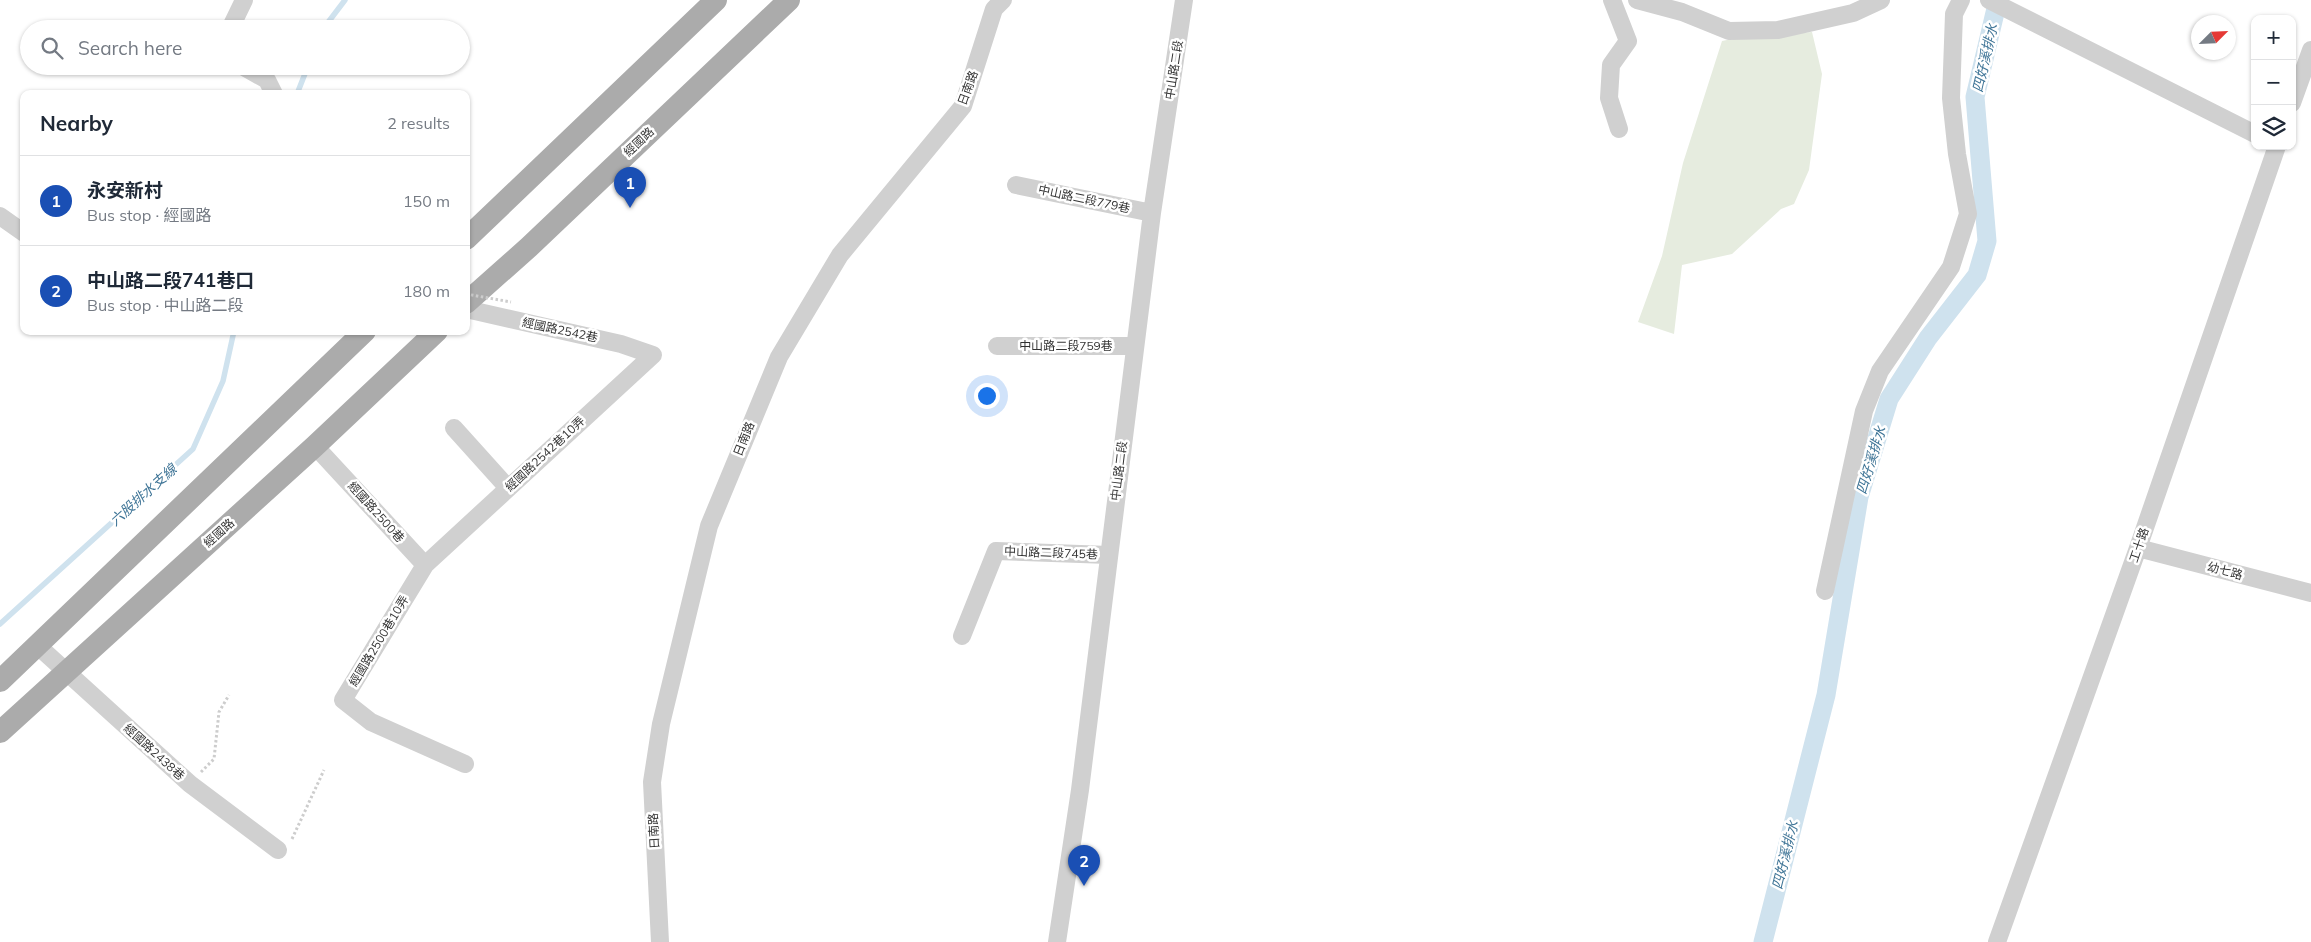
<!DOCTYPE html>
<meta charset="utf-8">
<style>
:root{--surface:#fff;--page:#f2f2f3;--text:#1f2937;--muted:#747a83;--line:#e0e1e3;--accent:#0f766e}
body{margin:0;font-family:Mulish,"Noto Sans TC",sans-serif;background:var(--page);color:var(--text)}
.controls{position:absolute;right:15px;top:15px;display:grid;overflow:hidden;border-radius:10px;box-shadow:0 1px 4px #0004}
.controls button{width:45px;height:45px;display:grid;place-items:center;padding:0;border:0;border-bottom:1px solid var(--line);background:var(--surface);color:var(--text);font:25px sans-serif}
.compass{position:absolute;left:2191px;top:15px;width:45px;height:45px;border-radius:50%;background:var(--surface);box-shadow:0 1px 4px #0004;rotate:66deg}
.you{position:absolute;left:986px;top:395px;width:18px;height:18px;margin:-12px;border:4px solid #fff;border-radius:50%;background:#1a73e8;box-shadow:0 0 0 8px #1a73e833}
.badge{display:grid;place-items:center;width:32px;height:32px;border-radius:50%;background:var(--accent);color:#fff;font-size:16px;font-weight:700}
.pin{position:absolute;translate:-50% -41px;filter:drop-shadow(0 1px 2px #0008)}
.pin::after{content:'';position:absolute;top:26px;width:18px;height:15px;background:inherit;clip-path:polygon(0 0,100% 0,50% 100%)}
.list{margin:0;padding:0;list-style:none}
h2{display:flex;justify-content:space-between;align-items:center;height:65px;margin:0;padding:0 20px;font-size:21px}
h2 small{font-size:16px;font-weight:400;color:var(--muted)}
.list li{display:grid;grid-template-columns:32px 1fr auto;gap:15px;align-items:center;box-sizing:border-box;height:90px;padding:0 20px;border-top:1px solid var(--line)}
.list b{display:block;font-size:19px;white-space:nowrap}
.list p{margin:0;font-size:16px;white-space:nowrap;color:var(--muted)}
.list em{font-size:16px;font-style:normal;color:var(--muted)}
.icon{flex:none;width:28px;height:28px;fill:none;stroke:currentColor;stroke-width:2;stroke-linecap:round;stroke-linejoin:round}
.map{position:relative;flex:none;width:2311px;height:942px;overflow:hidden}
.search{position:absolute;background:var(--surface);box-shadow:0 1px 4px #0004;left:20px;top:20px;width:450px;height:55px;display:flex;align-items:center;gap:12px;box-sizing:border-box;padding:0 18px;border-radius:28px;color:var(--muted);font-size:19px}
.panel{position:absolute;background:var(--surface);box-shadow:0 1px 4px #0004;left:20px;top:90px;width:450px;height:245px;border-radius:10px}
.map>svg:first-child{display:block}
.green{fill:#e6ecdf}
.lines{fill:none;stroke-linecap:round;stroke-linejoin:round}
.stream{stroke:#cfe2ee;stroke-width:5.5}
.canal{stroke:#cfe2ee;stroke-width:19}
.path{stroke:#cdcdcd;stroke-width:3;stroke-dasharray:2.5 2.5;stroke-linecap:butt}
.minor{stroke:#d0d0d0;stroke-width:18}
.major{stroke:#ababab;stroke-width:22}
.path-bridge{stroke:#cdcdcd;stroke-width:3;stroke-dasharray:2.5 2.5;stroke-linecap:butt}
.labels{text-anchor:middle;stroke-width:5;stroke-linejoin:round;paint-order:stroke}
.street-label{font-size:12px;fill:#333;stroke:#fff}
.water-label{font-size:14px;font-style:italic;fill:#3f7597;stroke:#fff}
</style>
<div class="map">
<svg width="2311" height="942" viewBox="0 0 2311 942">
<rect width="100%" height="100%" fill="#fff"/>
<!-- green -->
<path class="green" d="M1812,32L1822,74L1809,170L1794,204L1781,209L1732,254L1682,265L1674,334L1638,322L1662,256L1683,163L1722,41L1742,37Z"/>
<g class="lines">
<!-- stream -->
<path class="stream" d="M323,29L345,0
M297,94L308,66
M0,624L193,449L223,381L234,331"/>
<!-- canal -->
<path class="canal" d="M1763,942L1826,695L1859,497L1889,399L1928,338L1977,275L1987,241L1975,97L1998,0"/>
<!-- path -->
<path class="path" d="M201,772L214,759L219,712L229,695
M292,839L324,770"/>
<!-- minor -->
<path class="minor" d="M1612,0L1628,41L1611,65L1609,98L1619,129
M1637,0L1682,12L1729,31L1778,30L1853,13L1881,0
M1989,0L2255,134
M230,29L244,0
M242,66L267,80L274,94
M2292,103L2311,50
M1016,185L1152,213
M0,216L24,233
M997,346H1135
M454,428L508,488
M315,446L425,565L653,355L621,344L466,309
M2138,548L2311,593
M425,565L343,700L371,722L465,764
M1825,591L1864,411L1880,371L1951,267L1968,214L1957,154L1951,98L1954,14L1961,0
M962,636L996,551L1109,555
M38,646L190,784L278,850
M660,942L652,782L661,724L709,526L779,357L840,255L963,106L994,9L1003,0
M1057,942L1080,790L1152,213L1184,0
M1997,942L2138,548L2277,146"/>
<!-- major -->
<path class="major" d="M466,239L716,0
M466,303L529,247L789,0
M0,681L365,331
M0,732L315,446L437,331"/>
<!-- path-bridge -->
<path class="path-bridge" d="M466,294L511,302"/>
</g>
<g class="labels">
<!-- street labels -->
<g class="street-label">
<text transform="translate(1174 70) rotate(-81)" y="4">中山路二段</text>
<text transform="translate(968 88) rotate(-70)" y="4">日南路</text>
<text transform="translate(639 142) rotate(-43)" y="4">經國路</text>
<text transform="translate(1084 199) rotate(12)" y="4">中山路二段779巷</text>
<text transform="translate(560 330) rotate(12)" y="4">經國路2542巷</text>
<text x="1066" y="350">中山路二段759巷</text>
<text transform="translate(744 439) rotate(-68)" y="4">日南路</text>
<text transform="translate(545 454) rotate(-43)" y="4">經國路2542巷10弄</text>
<text transform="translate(1119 471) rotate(-83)" y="4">中山路二段</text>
<text transform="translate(376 512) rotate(48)" y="4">經國路2500巷</text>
<text transform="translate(219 533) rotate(-42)" y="4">經國路</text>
<text transform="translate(2139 545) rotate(-71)" y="4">工十路</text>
<text transform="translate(1051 553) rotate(2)" y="4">中山路二段745巷</text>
<text transform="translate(2225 571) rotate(15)" y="4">幼七路</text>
<text transform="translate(379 641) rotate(-59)" y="4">經國路2500巷10弄</text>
<text transform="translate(154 752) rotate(42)" y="4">經國路2438巷</text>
<text transform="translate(654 831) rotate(-93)" y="4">日南路</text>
</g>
<!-- water labels -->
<g class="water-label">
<text transform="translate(1985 58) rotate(-77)" y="5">四好溪排水</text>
<text transform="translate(1871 460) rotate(-73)" y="5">四好溪排水</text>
<text transform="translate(143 495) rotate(-42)" y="5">六股排水支線</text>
<text transform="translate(1785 855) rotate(-76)" y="5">四好溪排水</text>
</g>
</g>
</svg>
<div class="controls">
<button>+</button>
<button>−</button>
<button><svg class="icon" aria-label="layers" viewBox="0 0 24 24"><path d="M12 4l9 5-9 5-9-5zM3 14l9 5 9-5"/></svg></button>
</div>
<svg class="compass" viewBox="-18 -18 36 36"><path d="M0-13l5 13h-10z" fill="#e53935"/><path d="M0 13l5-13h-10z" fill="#747a83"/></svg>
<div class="you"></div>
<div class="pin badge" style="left:630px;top:208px;background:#1a4fb4">1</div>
<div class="pin badge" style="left:1084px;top:886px;background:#1a4fb4">2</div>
<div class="search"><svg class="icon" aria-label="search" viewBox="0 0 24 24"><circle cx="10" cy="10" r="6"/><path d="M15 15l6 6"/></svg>Search here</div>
<section class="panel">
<h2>Nearby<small>2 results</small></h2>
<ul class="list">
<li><span class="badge" style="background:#1a4fb4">1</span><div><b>永安新村</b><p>Bus stop · 經國路</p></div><em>150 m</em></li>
<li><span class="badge" style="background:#1a4fb4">2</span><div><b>中山路二段741巷口</b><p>Bus stop · 中山路二段</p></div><em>180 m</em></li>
</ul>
</section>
</div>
